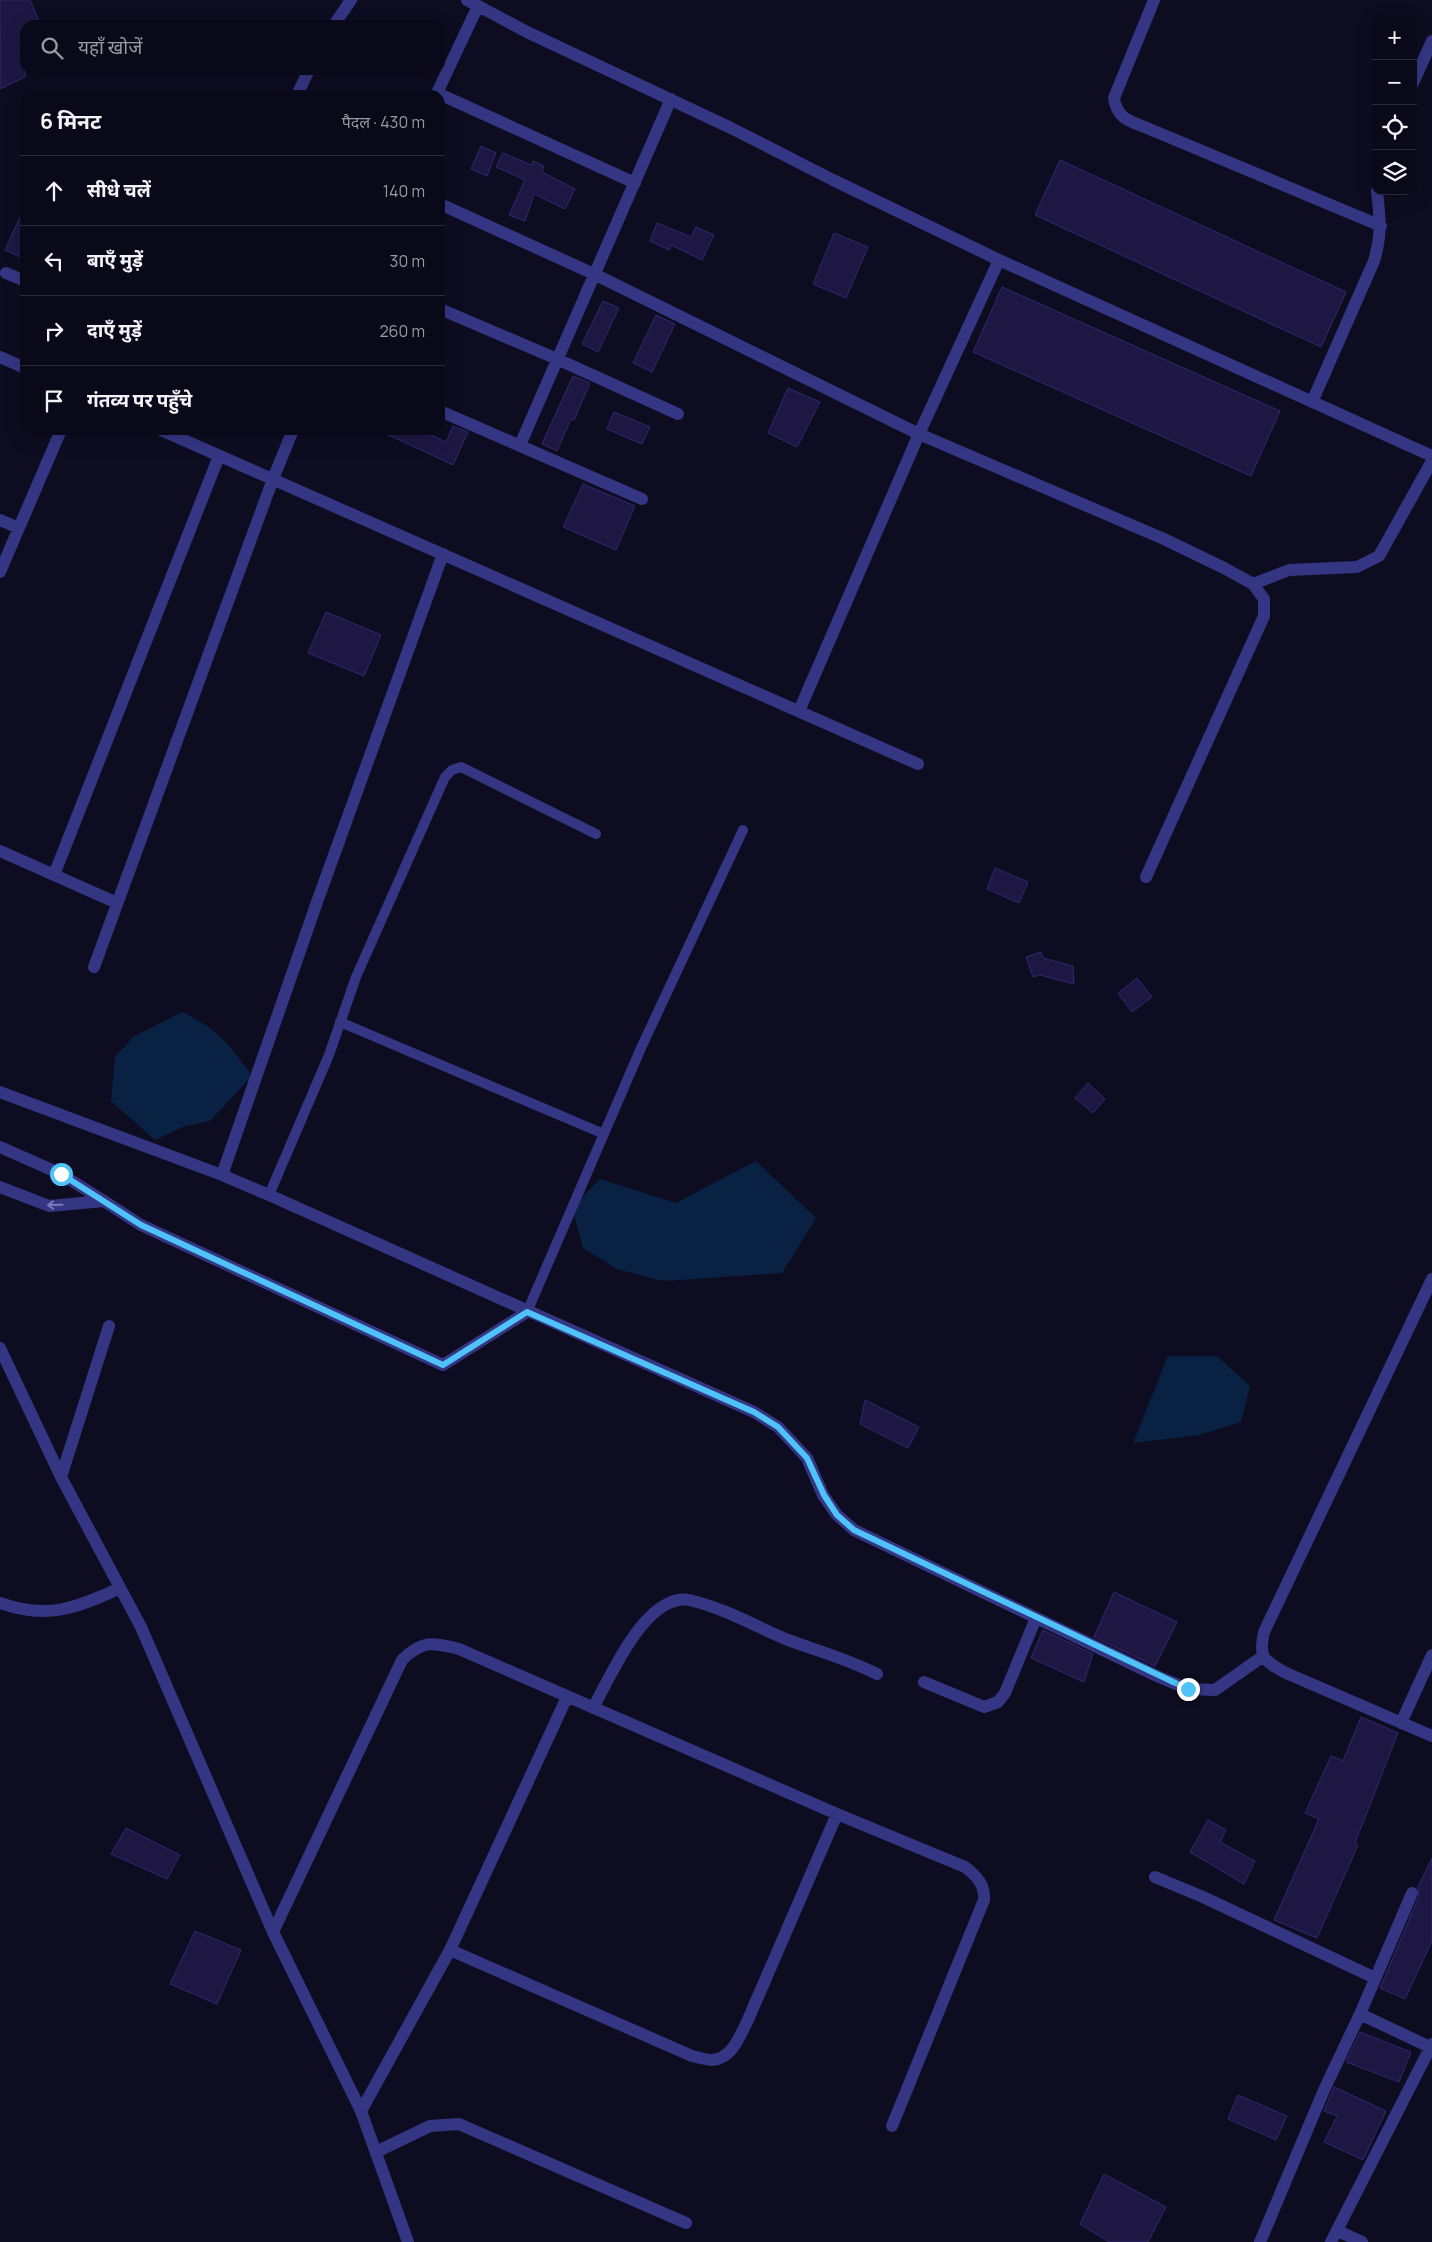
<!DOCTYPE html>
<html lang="hi">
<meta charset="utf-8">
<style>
:root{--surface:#0a0919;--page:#131222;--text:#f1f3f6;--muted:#999aa2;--line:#2a2a38}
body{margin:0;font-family:Manrope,"Noto Sans Devanagari",sans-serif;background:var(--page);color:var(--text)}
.controls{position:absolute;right:15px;top:15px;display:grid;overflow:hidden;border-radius:10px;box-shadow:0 5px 20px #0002}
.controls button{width:45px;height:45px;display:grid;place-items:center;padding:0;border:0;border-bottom:1px solid var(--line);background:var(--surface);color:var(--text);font:25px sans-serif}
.stop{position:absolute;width:15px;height:15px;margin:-11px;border:4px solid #4fc3f7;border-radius:50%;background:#fff}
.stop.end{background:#4fc3f7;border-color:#fff;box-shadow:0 1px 5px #0008}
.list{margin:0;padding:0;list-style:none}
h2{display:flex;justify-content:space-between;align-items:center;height:65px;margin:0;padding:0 20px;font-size:21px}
h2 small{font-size:16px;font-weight:400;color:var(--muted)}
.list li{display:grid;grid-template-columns:32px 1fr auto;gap:15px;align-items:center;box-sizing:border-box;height:70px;padding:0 20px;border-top:1px solid var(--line)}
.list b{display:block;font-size:19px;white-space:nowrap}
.list em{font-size:16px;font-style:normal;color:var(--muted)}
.icon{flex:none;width:28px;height:28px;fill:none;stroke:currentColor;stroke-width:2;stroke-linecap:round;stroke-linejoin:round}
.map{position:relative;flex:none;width:1432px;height:2242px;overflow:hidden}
.search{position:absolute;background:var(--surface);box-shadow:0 5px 20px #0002;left:20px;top:20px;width:425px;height:55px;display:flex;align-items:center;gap:12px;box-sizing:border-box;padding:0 18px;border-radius:15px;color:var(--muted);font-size:19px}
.panel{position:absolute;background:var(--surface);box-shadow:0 5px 20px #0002;left:20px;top:90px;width:425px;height:345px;border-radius:15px}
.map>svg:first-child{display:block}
.water{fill:#092244}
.building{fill:#1e1743;stroke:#322870}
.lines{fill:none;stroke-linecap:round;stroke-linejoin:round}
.service{stroke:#343683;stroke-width:10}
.minor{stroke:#343683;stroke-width:12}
.tertiary{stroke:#343683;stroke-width:12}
.oneway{stroke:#7a7abb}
.route{stroke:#4fc3f7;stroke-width:6}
</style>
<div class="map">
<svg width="1432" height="2242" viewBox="0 0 1432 2242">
<rect width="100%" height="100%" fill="#0e0c21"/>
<!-- water -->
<path class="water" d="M182,1012C218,1029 229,1044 252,1076L210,1121L185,1126L155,1140L111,1101L115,1057L133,1037Z
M756,1161L816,1218L782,1273L663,1281L617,1269L583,1248L574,1214L580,1200L600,1179L676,1203Z
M1168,1356H1217L1250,1386L1241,1422L1199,1435L1133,1443Z"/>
<!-- building -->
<path class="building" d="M0,0H30L41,25H25V77L0,89Z
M481,146L496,153L487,176L471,169Z
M503,153L531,165L533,161L544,166L542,172L575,189L565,209L534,194L525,221L509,215L525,180L496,167Z
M1060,160L1346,292L1321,347L1035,215Z
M25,206V259L5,250Z
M657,223L691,237L696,227L714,235L702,260L671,245L669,250L650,241Z
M834,233L868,247L846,298L813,284Z
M1002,287L1280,411L1251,476L973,352Z
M603,301L619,308L598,352L582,344Z
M656,315L675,324L652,372L633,363Z
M573,376L590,383L574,420L571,419L557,451L542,444Z
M788,388L820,402L797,447L768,433Z
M614,412L650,427L642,444L607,429Z
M453,426L468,432L453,465L378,430H420L446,442Z
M583,484L635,506L616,550L563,527Z
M326,612L381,635L364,676L308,653Z
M995,868L1028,882L1019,903L987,889Z
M1041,952L1043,958L1073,966L1074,984L1040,975L1033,977L1026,957Z
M1137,978L1152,997L1132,1012L1118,993Z
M1088,1083L1105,1099L1093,1113L1075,1098Z
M865,1400L919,1427L908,1448L860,1424Z
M1114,1592L1177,1622L1155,1666L1094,1637Z
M1043,1630L1093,1654L1084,1682L1031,1658Z
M1361,1717L1398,1733L1355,1843L1358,1845L1317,1938L1274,1920L1319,1819L1305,1813L1331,1756L1343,1761Z
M1208,1820L1226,1830L1220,1842L1255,1861L1244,1884L1190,1852Z
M126,1828L180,1855L167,1879L111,1854Z
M1432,1858V1941L1405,1999L1380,1988L1419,1896L1418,1887Z
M195,1931L241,1950L217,2004L170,1984Z
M1360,2032L1411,2052L1399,2082L1346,2062Z
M1334,2087L1386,2111L1363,2160L1324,2142L1337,2116L1324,2111Z
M1238,2095L1287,2116L1276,2140L1228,2119Z
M1104,2174L1166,2207L1148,2242H1109L1080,2224Z"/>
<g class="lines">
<!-- service -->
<path class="service" d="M340,1022L604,1134
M269,1195L329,1055L356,977L445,777L452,770L461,767L596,834
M527,1312L641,1048L743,830"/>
<!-- minor -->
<path class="minor" d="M467,0L527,32L731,128L833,180L999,260L1432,456
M1154,0L1114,98C1117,119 1130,121 1147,128L1381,226
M334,25L351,0
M1413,83L1432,41
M437,93L635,183
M297,95L309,70
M436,95L478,6
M440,204L594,274L919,434L1164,539L1224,568L1253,584L1264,599V616L1146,877
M6,273L25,281
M440,309L557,359L678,414
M0,357L25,368
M1312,402L1374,261C1382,235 1380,218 1377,191
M440,411L642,499
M161,430L918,764
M520,445L671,99
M0,520L19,528
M0,572L61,430
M1253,584L1289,570L1357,567L1379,556L1432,461
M799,711L919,434L999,260
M0,851L117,903
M54,875L219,456
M94,967L273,479L293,430
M0,1092L222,1175L269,1195L754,1412L778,1427L807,1458L823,1495L837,1515L854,1530L1159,1677L1188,1689L1215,1690L1262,1657
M222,1175L317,902L443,554
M104,1201L141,1225L443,1365L527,1312
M1432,1279L1264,1632C1258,1658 1264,1661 1286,1673L1432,1736
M0,1348L61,1477L141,1627L273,1932L361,2111L408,2242
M61,1477L109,1326
M0,1603C47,1620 77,1608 120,1588
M924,1682L984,1707L998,1702L1005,1693L1036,1618
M593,1708C610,1677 635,1620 667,1604C675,1600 684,1598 693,1601C726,1609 757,1627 788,1640C818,1651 848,1659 877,1674
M1401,1723L1432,1655
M1155,1877L1203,1897L1375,1978
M273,1932L402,1660C422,1640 433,1642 459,1649L837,1814L965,1867C977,1876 985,1885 984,1900L892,2126
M450,1950L692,2056C698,2057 706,2060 712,2060C732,2059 739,2037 747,2022L837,1814
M1360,2014L1432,2048
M361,2111L450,1950L567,1697
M376,2152L430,2126L459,2124L686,2223
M1338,2231L1362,2242
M1260,2242L1324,2090L1360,2014L1412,1893
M1331,2242L1432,2044"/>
<!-- tertiary -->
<path class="tertiary" d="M0,1147L61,1174L104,1201
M0,1187L49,1206L104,1201"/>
</g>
<!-- one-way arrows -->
<defs><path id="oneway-shaft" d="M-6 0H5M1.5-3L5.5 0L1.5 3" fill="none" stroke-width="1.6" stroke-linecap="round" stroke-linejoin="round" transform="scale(1.25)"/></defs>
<use class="oneway" href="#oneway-shaft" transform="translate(55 1205) rotate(179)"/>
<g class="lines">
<!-- route -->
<path class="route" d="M61,1174L141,1225L443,1365L527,1312L754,1412L778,1427L807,1458L824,1495L837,1515L854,1530L1188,1689"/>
</g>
</svg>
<div class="controls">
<button>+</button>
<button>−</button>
<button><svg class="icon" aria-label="locate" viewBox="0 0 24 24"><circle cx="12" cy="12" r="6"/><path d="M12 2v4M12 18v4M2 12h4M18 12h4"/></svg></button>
<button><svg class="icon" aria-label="layers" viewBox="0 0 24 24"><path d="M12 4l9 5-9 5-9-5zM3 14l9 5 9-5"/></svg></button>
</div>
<div class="stop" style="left:61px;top:1174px"></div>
<div class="stop end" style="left:1188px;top:1689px"></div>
<div class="search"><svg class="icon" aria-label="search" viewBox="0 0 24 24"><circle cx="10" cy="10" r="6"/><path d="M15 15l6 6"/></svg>यहाँ खोजें</div>
<section class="panel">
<h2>6 मिनट<small>पैदल · 430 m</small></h2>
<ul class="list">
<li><svg class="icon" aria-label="ahead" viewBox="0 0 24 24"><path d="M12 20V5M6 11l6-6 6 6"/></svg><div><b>सीधे चलें</b></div><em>140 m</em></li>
<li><svg class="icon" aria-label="left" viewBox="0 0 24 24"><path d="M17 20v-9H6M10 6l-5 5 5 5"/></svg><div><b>बाएँ मुड़ें</b></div><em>30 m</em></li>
<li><svg class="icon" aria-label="right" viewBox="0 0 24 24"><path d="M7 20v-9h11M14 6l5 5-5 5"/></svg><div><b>दाएँ मुड़ें</b></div><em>260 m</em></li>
<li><svg class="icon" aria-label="arrive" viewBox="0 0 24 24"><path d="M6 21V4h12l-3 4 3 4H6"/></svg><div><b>गंतव्य पर पहुँचे</b></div></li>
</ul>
</section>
</div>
